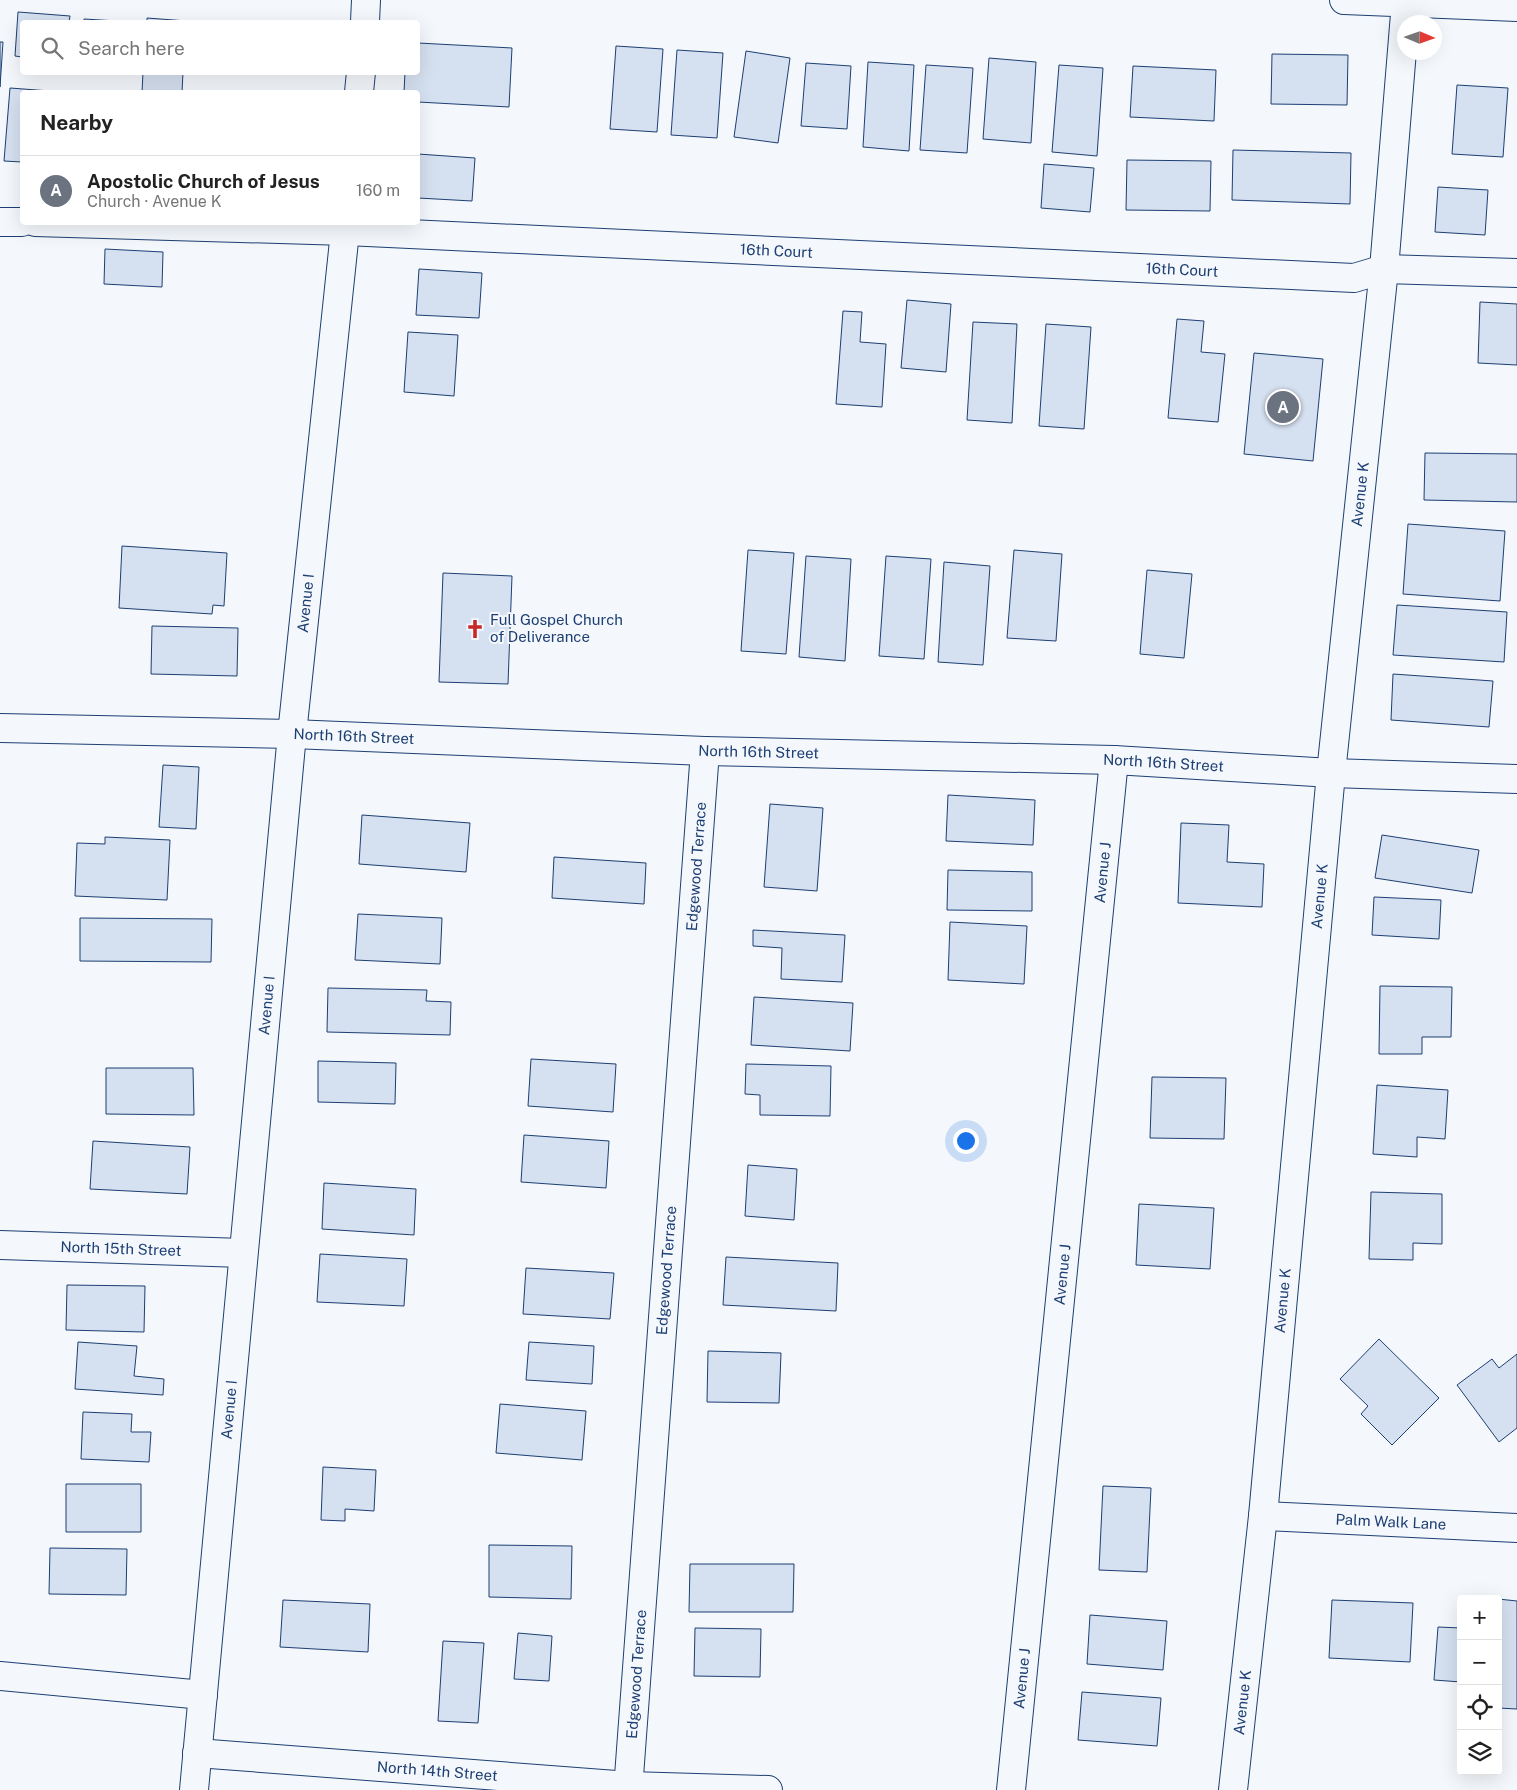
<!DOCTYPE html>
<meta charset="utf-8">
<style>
:root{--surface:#fff;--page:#f6f6f6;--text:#222;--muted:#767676;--line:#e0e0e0;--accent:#c62828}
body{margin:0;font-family:"Public Sans",sans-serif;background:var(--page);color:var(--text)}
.controls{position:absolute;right:15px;bottom:15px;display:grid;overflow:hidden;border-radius:5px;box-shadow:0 5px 20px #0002}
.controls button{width:45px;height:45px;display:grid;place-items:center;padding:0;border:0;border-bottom:1px solid var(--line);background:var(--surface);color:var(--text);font:25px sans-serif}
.compass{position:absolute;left:1397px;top:15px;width:45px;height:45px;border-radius:50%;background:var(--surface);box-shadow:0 5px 20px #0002;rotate:92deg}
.you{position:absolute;left:965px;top:1140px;width:18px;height:18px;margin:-12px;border:4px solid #fff;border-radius:50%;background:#1a73e8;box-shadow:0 0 0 8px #1a73e833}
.badge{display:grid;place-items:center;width:32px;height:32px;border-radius:50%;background:var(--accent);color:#fff;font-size:16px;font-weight:700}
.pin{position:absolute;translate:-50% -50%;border:2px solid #fff;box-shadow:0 1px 5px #0006}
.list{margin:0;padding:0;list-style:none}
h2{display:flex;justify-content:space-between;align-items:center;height:65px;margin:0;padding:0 20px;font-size:21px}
h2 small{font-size:16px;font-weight:400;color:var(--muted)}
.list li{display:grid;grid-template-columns:32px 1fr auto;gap:15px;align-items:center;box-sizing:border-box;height:70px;padding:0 20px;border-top:1px solid var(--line)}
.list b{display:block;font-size:19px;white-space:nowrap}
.list p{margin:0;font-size:16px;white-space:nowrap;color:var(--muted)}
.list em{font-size:16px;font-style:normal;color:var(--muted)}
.icon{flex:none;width:28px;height:28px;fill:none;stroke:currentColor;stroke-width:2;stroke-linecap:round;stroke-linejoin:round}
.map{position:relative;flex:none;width:1517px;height:1790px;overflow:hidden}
.search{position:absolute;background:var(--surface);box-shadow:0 5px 20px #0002;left:20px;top:20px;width:400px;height:55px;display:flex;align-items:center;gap:12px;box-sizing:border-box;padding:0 18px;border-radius:5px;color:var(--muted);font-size:19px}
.panel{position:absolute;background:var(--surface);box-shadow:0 5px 20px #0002;left:20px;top:90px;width:400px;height:135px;border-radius:5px}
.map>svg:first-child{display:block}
.building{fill:#d5e0f0;stroke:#1d3f73}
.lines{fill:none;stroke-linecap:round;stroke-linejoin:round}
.street-casing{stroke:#1d3f73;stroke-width:30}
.secondary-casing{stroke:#1d3f73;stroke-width:30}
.street{stroke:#f4f7fb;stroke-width:28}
.secondary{stroke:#f4f7fb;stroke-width:28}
.labels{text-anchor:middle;stroke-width:4;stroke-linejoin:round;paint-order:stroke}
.street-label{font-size:15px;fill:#1d3f73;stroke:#f4f7fb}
.poi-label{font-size:15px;fill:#1d3f73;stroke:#f4f7fb;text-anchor:start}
</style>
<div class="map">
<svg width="1517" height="1790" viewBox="0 0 1517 1790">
<rect width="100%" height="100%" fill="#f4f7fb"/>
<!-- building -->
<path class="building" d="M18,12L70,16L69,22H22V57L15,56Z
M147,18L187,21V22H147Z
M84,19L134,22H84Z
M0,42H3L0,87Z
M418,43L512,48L509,107L418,102V92H404L405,72H418Z
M616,46L663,49L657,132L610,129Z
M677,50L723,53L717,138L671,135Z
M746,51L790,58L778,143L734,137Z
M1272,54L1348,55L1347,105L1271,104Z
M989,58L1036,62L1031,143L983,139Z
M868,62L914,65L909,151L863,147Z
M806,63L851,66L847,129L801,126Z
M926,65L973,68L967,153L920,150Z
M1059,65L1103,68L1097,156L1052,152Z
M1133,66L1216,70L1214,121L1130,117Z
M143,72H183L182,92H142Z
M1457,85L1508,88L1503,157L1452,154Z
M10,88L63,92H22V162L4,161Z
M1233,150L1351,153L1350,204L1232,200Z
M418,154L475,158L472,201L418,198Z
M1127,160L1211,161L1210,211L1126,210Z
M1044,164L1094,168L1090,212L1041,208Z
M1438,187L1488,190L1485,235L1435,232Z
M105,249L163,252L162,287L104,284Z
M419,269L482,273L479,318L416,315Z
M907,300L951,304L946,372L901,368Z
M1480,302L1517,304V365L1478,363Z
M843,311L862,312L860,342L886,344L882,407L836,404Z
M1177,319L1204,321L1201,352L1225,354L1218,422L1168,418Z
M973,322L1017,324L1012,423L967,420Z
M1046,324L1091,327L1084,429L1039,426Z
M408,332L458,335L454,396L404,392Z
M1254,353L1323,359L1313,461L1244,454Z
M1425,453L1517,454V502L1424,500Z
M1408,524L1505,531L1500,601L1403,594Z
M122,546L227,553L224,606L213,605L212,614L119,608Z
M748,550L794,553L786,654L741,651Z
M1014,550L1062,554L1056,641L1007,638Z
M806,556L851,559L845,661L799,657Z
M886,556L931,559L924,659L879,656Z
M944,562L990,566L983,665L938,662Z
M1147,570L1192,574L1184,658L1140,654Z
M443,573L512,576L508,684L439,682Z
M1397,605L1507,612L1504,662L1393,655Z
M152,626L238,628L237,676L151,674Z
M1393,674L1493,681L1489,727L1391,720Z
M163,765L199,767L196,829L159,827Z
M948,795L1035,800L1033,845L946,841Z
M770,804L823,808L817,891L764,887Z
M362,815L470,823L466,872L359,864Z
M1181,823L1229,825L1227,862L1264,864L1262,907L1178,903Z
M1382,835L1479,850L1472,893L1375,878Z
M105,837L170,840L167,900L75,896L77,843L105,844Z
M554,857L646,863L644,904L552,898Z
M948,870L1032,872V911L947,910Z
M1374,897L1441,900L1439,939L1372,935Z
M358,914L442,918L440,964L355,960Z
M80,918L212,919L211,962L80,961Z
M950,922L1027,926L1024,984L948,980Z
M753,930L845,935L842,982L781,979L782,948L753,946Z
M1380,986L1452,987L1451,1037H1422V1054H1379Z
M328,988L427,990L426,1001L451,1002L450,1035L327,1032Z
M754,997L853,1003L850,1051L751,1045Z
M531,1059L616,1064L613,1112L528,1106Z
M318,1061L396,1063L395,1104L318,1102Z
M746,1064L831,1066L830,1116L760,1115V1095L745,1094Z
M106,1068H193L194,1115L106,1114Z
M1152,1077L1226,1078L1224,1139L1150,1138Z
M1377,1085L1448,1090L1445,1139L1417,1137V1157L1373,1154Z
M524,1135L609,1141L606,1188L521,1182Z
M93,1141L190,1147L187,1194L90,1189Z
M748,1165L797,1169L794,1220L745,1216Z
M324,1183L416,1189L414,1235L322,1229Z
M1371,1192L1442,1194V1244L1413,1243V1260L1369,1259Z
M1139,1204L1214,1208L1210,1269L1136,1265Z
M320,1254L407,1259L404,1306L317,1302Z
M726,1257L838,1263L836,1311L723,1305Z
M526,1268L614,1273L610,1319L523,1314Z
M67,1285L145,1286L144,1332L66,1330Z
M1379,1339L1439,1398L1392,1445L1361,1414L1368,1406L1340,1379Z
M78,1342L137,1346L134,1376L164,1379L163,1395L75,1389Z
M529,1342L594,1346L592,1384L526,1380Z
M708,1351L781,1353L779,1403L707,1402Z
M1517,1354V1428L1499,1442L1457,1385L1492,1359L1499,1368Z
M500,1404L586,1411L582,1460L496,1453Z
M83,1412L132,1414L131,1432H151L149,1462L81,1459Z
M323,1467L376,1470L374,1511L345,1509V1521L321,1520Z
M66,1484H141V1532H66Z
M1103,1486L1151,1488L1147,1572L1099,1570Z
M489,1545L572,1546L571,1599L489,1597Z
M50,1548L127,1549L126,1595L49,1594Z
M690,1564H794L793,1612H689Z
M1498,1599L1517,1601V1709L1498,1708Z
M283,1600L370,1604L368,1652L280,1647Z
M1332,1600L1413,1603L1410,1662L1329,1658Z
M1090,1615L1167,1621L1163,1670L1087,1664Z
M1438,1627L1461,1628V1682L1434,1680Z
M695,1628L761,1629L760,1677L694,1676Z
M518,1633L552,1636L549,1681L514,1679Z
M443,1641L484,1643L478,1723L438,1721Z
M1082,1692L1161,1698L1157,1746L1078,1740Z"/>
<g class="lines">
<!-- street casing -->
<g class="street-casing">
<g id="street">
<path d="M365,22L366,0"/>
<path d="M359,92L361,72"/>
<path d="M0,222H22"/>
<path id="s1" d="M35,222L346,231L1354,278L1384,269L1517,273"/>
<path id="s2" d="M0,728L292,734L705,751L1114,760L1331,773L1517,779"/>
<path id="s3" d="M0,1245L243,1253"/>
<path id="s4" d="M1263,1516L1517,1528"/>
<path d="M0,1676L203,1695"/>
<path id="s5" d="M197,1753L629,1786L768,1790"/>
<path id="s6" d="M194,1790L292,734L346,222"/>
<path id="s7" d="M628,1790L705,751"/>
<path id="s8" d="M1011,1790L1114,760"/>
<path id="s9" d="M1233,1790L1263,1516L1331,773L1384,269L1406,2"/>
</g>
</g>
<!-- secondary casing -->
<g class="secondary-casing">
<path id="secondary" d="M1344,0L1517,7"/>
</g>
<!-- street -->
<use href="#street" class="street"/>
<!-- secondary -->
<use href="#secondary" class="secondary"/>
</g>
<!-- icons -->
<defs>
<g id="church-bare" transform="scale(1.5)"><path d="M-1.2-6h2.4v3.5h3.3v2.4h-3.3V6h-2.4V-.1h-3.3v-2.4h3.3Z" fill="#c62828" stroke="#f4f7fb" stroke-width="2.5" paint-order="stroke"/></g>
</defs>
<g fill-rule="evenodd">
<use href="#church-bare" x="475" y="629"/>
</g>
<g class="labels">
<!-- street labels -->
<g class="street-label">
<text dy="5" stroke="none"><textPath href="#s1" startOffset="742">16th Court</textPath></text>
<text dy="5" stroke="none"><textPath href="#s1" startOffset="1148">16th Court</textPath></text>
<text dy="5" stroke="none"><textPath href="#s9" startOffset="1302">Avenue K</textPath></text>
<text dy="5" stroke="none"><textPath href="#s6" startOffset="1192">Avenue I</textPath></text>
<text dy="5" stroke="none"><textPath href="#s2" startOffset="354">North 16th Street</textPath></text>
<text dy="5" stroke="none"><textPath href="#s2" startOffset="759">North 16th Street</textPath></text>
<text dy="5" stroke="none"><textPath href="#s2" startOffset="1164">North 16th Street</textPath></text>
<text dy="5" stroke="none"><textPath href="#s7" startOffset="926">Edgewood Terrace</textPath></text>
<text dy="5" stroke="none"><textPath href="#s8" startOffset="922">Avenue J</textPath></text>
<text dy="5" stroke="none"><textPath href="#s9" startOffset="898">Avenue K</textPath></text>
<text dy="5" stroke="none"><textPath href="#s6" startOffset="788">Avenue I</textPath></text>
<text dy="5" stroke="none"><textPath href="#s3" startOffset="121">North 15th Street</textPath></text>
<text dy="5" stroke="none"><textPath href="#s7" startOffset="521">Edgewood Terrace</textPath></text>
<text dy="5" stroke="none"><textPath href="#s8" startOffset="518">Avenue J</textPath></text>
<text dy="5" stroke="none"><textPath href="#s9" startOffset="492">Avenue K</textPath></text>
<text dy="5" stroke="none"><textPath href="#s6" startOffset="382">Avenue I</textPath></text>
<text dy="5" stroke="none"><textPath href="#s4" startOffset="128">Palm Walk Lane</textPath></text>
<text dy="5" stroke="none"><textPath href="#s7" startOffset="116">Edgewood Terrace</textPath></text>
<text dy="5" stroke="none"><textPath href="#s8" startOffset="112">Avenue J</textPath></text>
<text dy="5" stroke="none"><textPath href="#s9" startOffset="88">Avenue K</textPath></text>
<text dy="5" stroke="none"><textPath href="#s5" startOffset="241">North 14th Street</textPath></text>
</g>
<!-- poi labels -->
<g class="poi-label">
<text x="490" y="625">Full Gospel Church<tspan x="490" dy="17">of Deliverance</tspan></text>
</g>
</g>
</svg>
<div class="controls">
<button>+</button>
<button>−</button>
<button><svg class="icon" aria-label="locate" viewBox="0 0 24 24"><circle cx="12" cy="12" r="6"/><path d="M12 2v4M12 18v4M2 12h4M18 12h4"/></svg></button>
<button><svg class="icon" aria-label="layers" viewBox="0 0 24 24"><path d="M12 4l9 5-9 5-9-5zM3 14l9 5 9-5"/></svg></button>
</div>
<svg class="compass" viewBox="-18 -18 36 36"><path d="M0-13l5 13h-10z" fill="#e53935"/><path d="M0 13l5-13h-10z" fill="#767676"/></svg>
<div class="you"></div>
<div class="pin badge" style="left:1283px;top:407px;background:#6b7280">A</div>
<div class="search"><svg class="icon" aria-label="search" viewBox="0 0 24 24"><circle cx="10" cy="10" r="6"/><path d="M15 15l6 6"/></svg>Search here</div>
<section class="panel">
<h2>Nearby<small></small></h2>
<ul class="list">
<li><span class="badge" style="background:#6b7280">A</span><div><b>Apostolic Church of Jesus</b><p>Church · Avenue K</p></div><em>160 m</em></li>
</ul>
</section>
</div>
